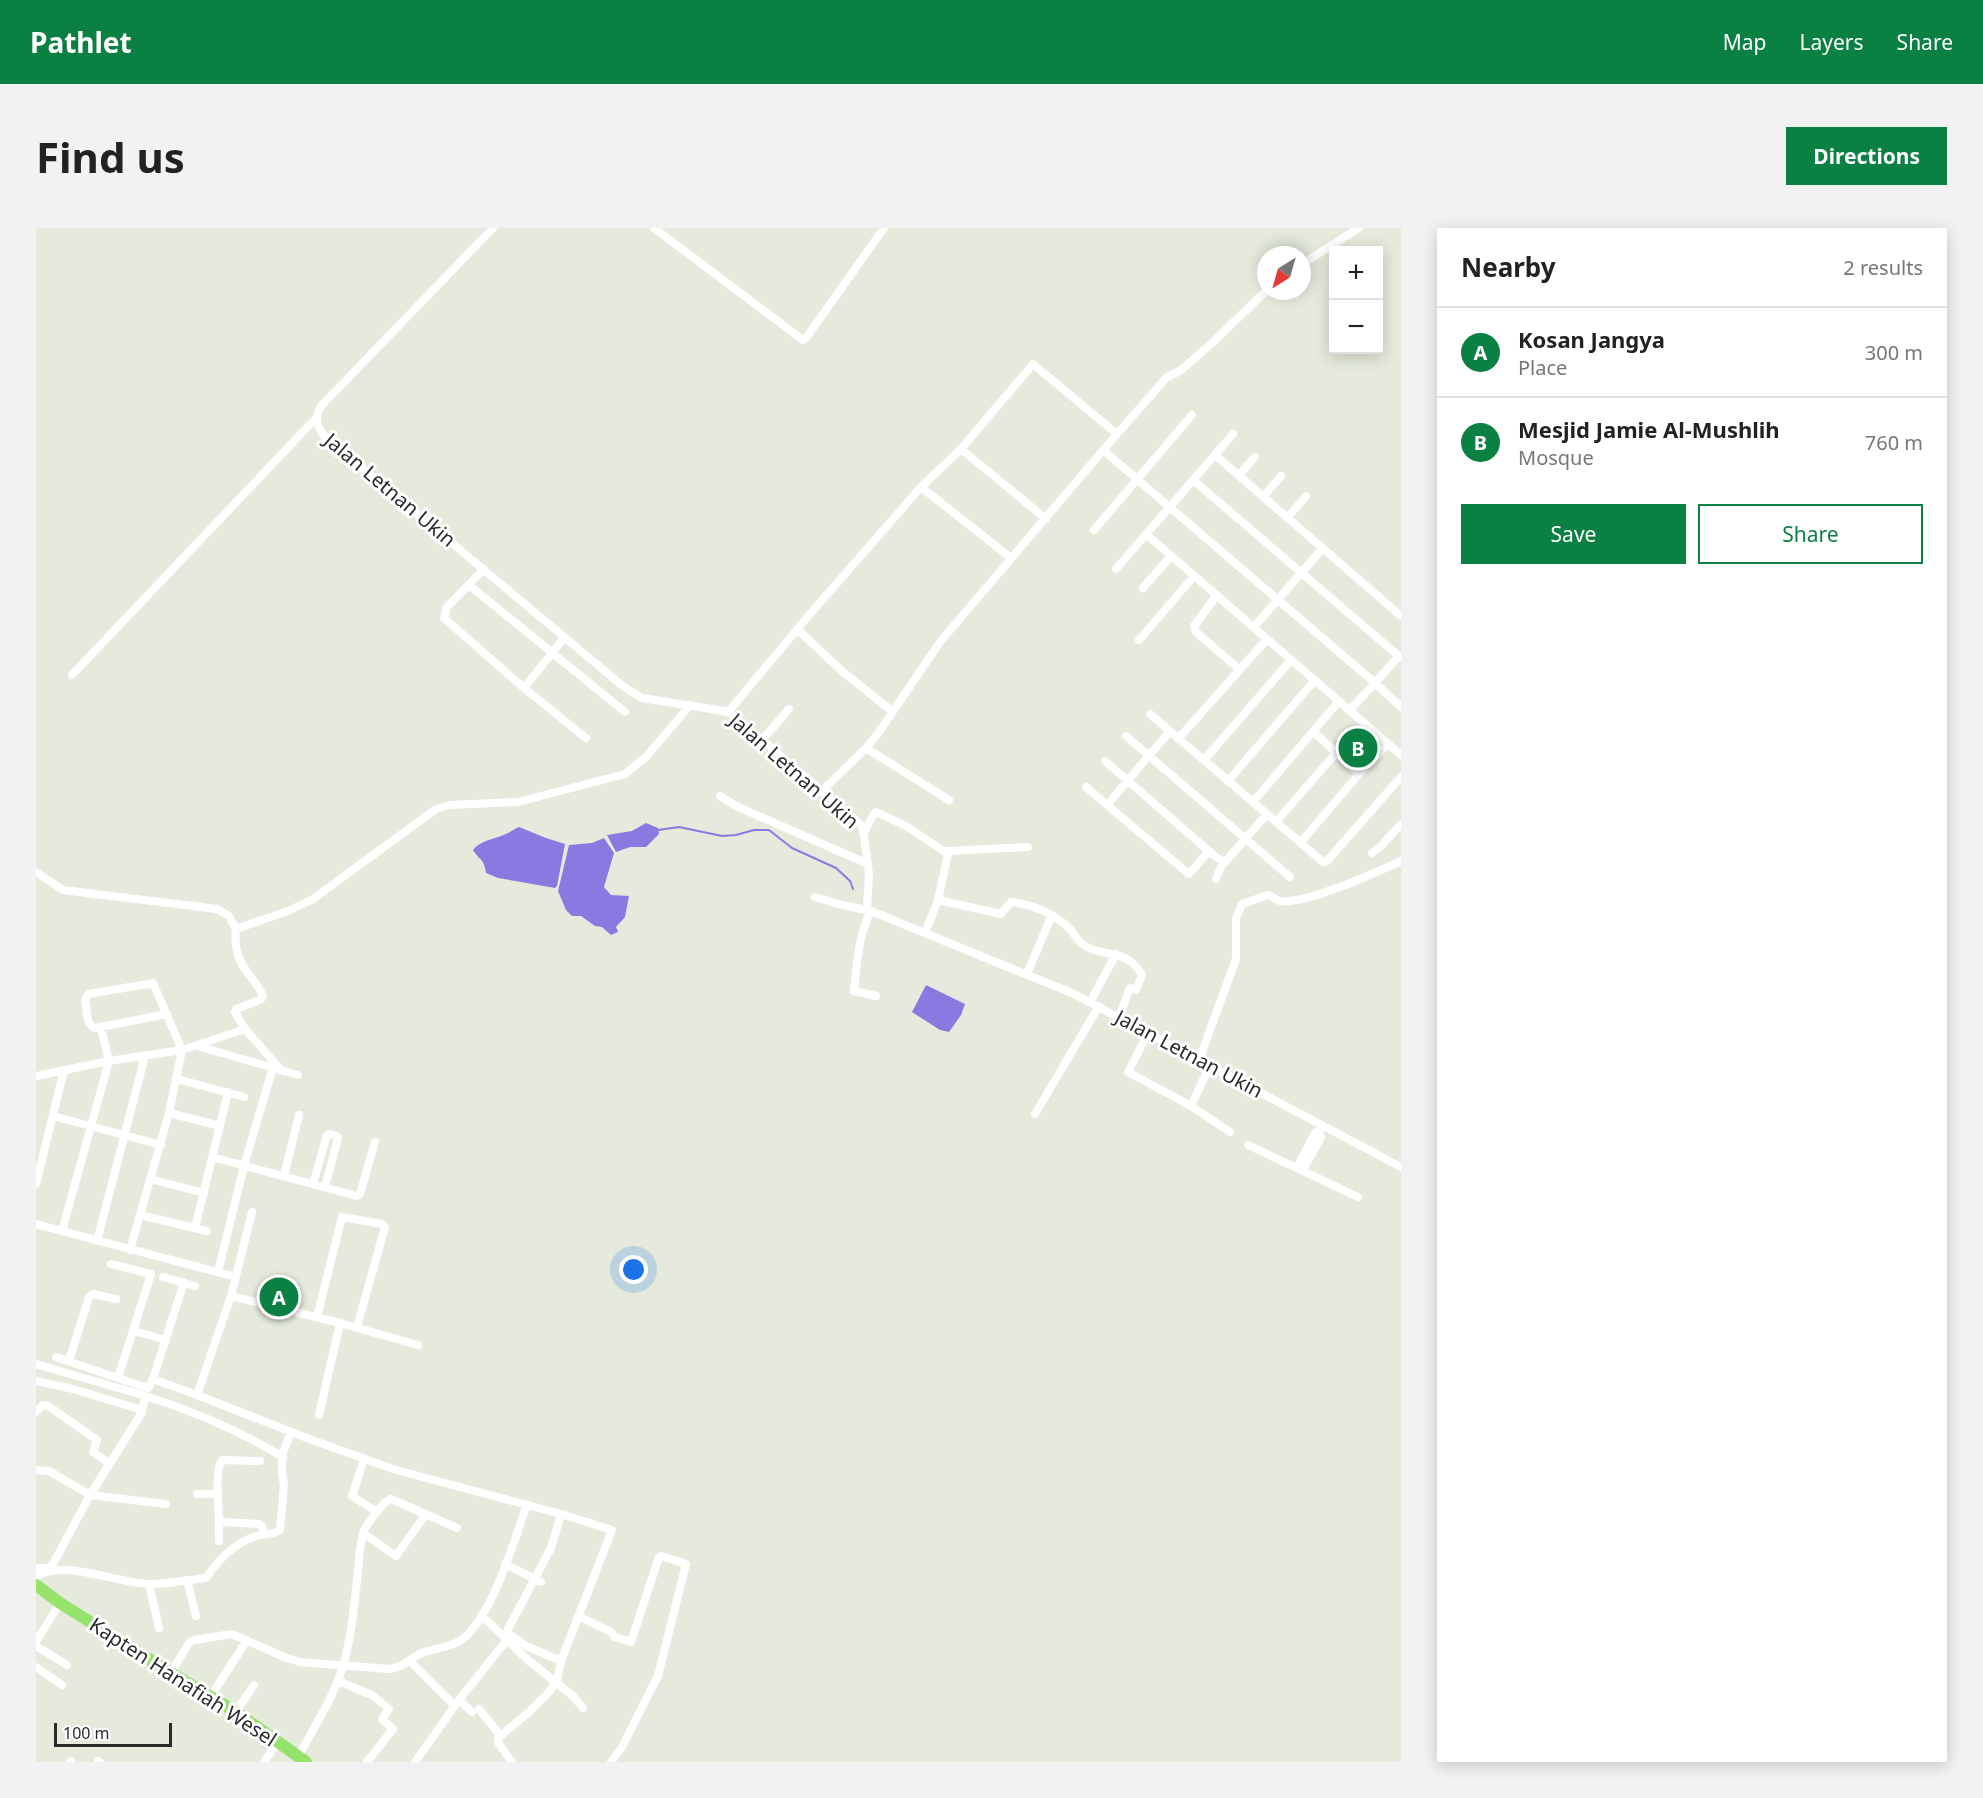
<!DOCTYPE html>
<meta charset="utf-8">
<style>
:root{--surface:#fff;--page:#f2f2f2;--text:#222;--muted:#767676;--line:#e0e0e0;--accent:#0b8043}
body{margin:0;font-family:"Noto Sans",sans-serif;background:var(--page);color:var(--text)}
.controls{position:absolute;right:18px;top:18px;display:grid;overflow:hidden;border-radius:0px;box-shadow:0 3px 15px #0003}
.controls button{width:54px;height:54px;display:grid;place-items:center;padding:0;border:0;border-bottom:2px solid var(--line);background:var(--surface);color:var(--text);font:30px sans-serif}
.compass{position:absolute;left:1221px;top:18px;width:54px;height:54px;border-radius:50%;background:var(--surface);box-shadow:0 3px 15px #0003;rotate:217deg}
.scale{position:absolute;left:18px;bottom:15px;width:118px;box-sizing:border-box;padding-left:6px;border:3px solid #2a2a2a;border-top:0;font-size:16px;line-height:21px;white-space:nowrap;color:#2a2a2a;-webkit-text-stroke:4px #fff;paint-order:stroke}
.you{position:absolute;left:598px;top:1042px;width:21px;height:21px;margin:-15px;border:4px solid #fff;border-radius:50%;background:#1a73e8;box-shadow:0 0 0 9px #1a73e833}
.badge{display:grid;place-items:center;width:39px;height:39px;border-radius:50%;background:var(--accent);color:#fff;font-size:20px;font-weight:700}
.pin{position:absolute;translate:-50% -50%;border:3px solid #fff;box-shadow:0 2px 6px #0006}
.list{margin:0;padding:0;list-style:none}
h2{display:flex;justify-content:space-between;align-items:center;height:78px;margin:0;padding:0 24px;font-size:26px}
h2 small{font-size:20px;font-weight:400;color:var(--muted)}
.list li{display:grid;grid-template-columns:39px 1fr auto;gap:18px;align-items:center;box-sizing:border-box;height:90px;padding:0 24px;border-top:2px solid var(--line)}
.list b{display:block;font-size:22px;white-space:nowrap}
.list p{margin:0;font-size:20px;white-space:nowrap;color:var(--muted)}
.list em{font-size:20px;font-style:normal;color:var(--muted)}
.actions{display:flex;gap:12px;padding:18px 24px}
.actions a{flex:1;padding:14px 0;border:2px solid var(--accent);border-radius:0px;text-align:center;font-size:21px;color:var(--accent)}
.actions .main{background:var(--accent);color:#fff}
.map{position:relative;flex:none;width:1365px;height:1534px;overflow:hidden;border-radius:0px}
header{display:flex;align-items:center;gap:36px;box-sizing:border-box;height:84px;padding:0 30px;background:var(--accent);color:#fff}
header strong{font-size:28px}
nav{display:flex;gap:33px;margin-inline-start:auto;font-size:21px}
.intro{display:flex;align-items:center;justify-content:space-between;box-sizing:border-box;height:144px;padding:0 36px}
h1{margin:0;font-size:42px}
.button{padding:15px 27px;border-radius:0px;background:var(--accent);color:#fff;font-size:21px;font-weight:700}
main{display:flex;gap:36px;padding:0 36px}
aside{flex:1;background:var(--surface);border-radius:0px;box-shadow:0 3px 15px #0003}
.map>svg:first-child{display:block}
.water{fill:#897ae2}
.lines{fill:none;stroke-linecap:round;stroke-linejoin:round}
.stream{stroke:#897ae2;stroke-width:2}
.street{stroke:#fff;stroke-width:8}
.primary{stroke:#95e36a;stroke-width:12}
.labels{text-anchor:middle;stroke-width:6;stroke-linejoin:round;paint-order:stroke}
.street-label{font-size:20px;fill:#2a2a2a;stroke:#fff}
</style>
<header>
<strong>Pathlet</strong>
<nav><a>Map</a><a>Layers</a><a>Share</a></nav>
</header>
<div class="intro"><h1>Find us</h1><a class="button">Directions</a></div>
<main>
<div class="map">
<svg width="1365" height="1534" viewBox="0 0 1365 1534">
<rect width="100%" height="100%" fill="#e5eadd"/>
<!-- water -->
<path class="water" d="M610,595L622,600L623,606L610,619H594L580,624L571,607L596,603Z
M483,599L510,610L529,616L521,658L519,660L462,650L450,645C448,630 444,633 437,622C446,611 462,611 474,604C477,602 480,600 483,599Z
M568,610L578,625L568,659L575,667L593,668L589,689L580,699L582,704L575,707L566,699L559,698L545,688H536L530,682L522,663L533,617L556,615Z
M890,757L929,776L925,787L913,804L904,802L876,784Z"/>
<g class="lines">
<!-- stream -->
<path class="stream" d="M622,602L643,599L686,608L700,607L718,602H733L756,620L800,640L814,653L817,661"/>
<!-- street -->
<path class="street" d="M457,0L286,177C278,189 280,196 288,208L588,459L606,470L688,483L696,486L824,596L827,601L833,646L831,679L835,683L1038,766L1365,939
M618,0L767,112L770,110L848,0
M1266,36L1323,0
M925,221L1010,291
M1067,222L1339,455L1314,482
M1179,227L1365,388
M1203,247L1219,229
M1157,252L1365,430
M885,259L975,330
M1227,269L1245,248
M1251,290L1270,268
M1058,302L1156,187
M1110,306L1365,527
M448,341L411,379L408,390L488,460L550,510
M1080,341L1197,206
M433,357L589,484
M1107,360L1135,328
M1181,367L1158,398L1160,404L1204,442
M1218,399L1287,320
M761,401L807,444L856,483
M1103,412L1158,348
M1363,428L1339,455L1365,479
M36,447L280,190
M488,460L528,410
M692,484L774,386L885,259L925,221L997,136L1081,206
M1114,486L1287,634L1291,633L1365,549
M1134,503L1071,577L1153,646L1173,623
M1278,504L1323,546
M1090,508L1254,649
M1142,511L1231,411
M726,512L753,481
M830,520L913,572
M1168,532L1255,432
M1069,533L1181,630L1189,634L1231,586
M1192,553L1279,452
M1050,559L1071,577
M786,563L830,520L843,504L904,414L1081,206L1131,149L1144,143L1175,116L1230,63
M684,568L700,578L832,636
M1217,574L1303,473
M1240,594L1300,525
M828,605L836,589L840,584L870,598L912,626L902,672L889,705
M1264,615L1323,546L1352,516
M910,623L992,619
M1336,625L1346,617L1365,596
M0,644L27,662L181,681L193,688L200,701L252,683L277,671L400,581L414,577L482,574L589,546L611,528L654,477
M1180,651L1187,634H1189
M779,669L806,677L835,683C822,707 821,736 818,763L840,768
M902,672L965,686L975,674C996,676 1019,686 1034,701C1038,705 1041,712 1045,715C1063,730 1091,719 1106,747L1100,762L1094,760L1083,789
M200,701C198,718 201,732 212,745C218,754 224,759 227,769L224,772L200,781L199,784L209,801L245,842
M991,746L1015,689
M1054,774L1080,726
M1112,805L1092,844L1155,878L1194,904
M161,818L262,847
M1163,832L1200,731V691L1206,676L1232,667C1236,668 1240,672 1244,673C1269,677 1341,644 1365,633
M0,848L73,833L146,822L209,801
M141,851L208,869
M1155,878L1174,837
M133,885L184,898
M999,886L1063,778
M17,888L125,917
M1212,917L1322,969
M176,929L321,968L324,966L339,914
M1261,939L1279,905L1283,903L1286,898
M1267,942L1285,909L1283,903
M248,948L263,887
M114,951L168,965
M0,956L28,842
M277,956L291,907L294,906L301,908L302,910L289,959
M104,987L171,1003
M0,996L196,1048
M159,1000L192,864
M26,1003L73,833L65,800
M61,1013L109,828
M94,1022L133,885L146,822L117,755L53,766L49,771C51,781 49,796 59,800L131,786
M75,1036L115,1046L82,1150L112,1160L117,1151
M182,1044L208,938L237,839
M127,1049L159,1058
M148,1054L117,1151L161,1167
M195,1068L216,984
M281,1089L306,989L346,996L349,999L321,1099
M304,1095L382,1117
M98,1103L130,1112
M20,1129L82,1150
M33,1133L53,1069L57,1066L80,1071
M0,1136L110,1168L105,1186L54,1267L17,1336L11,1340H0
M0,1153L37,1161L106,1182
M110,1168C157,1183 204,1203 247,1229
M0,1184L7,1177H11L61,1212L57,1224L73,1235
M283,1187L304,1095L195,1068L161,1167L276,1212L360,1242L525,1286L576,1302L525,1433L521,1453L512,1465L492,1485L462,1510L463,1516L476,1534
M328,1231L316,1268L341,1284
M224,1233L186,1232C178,1244 183,1279 183,1294L223,1296L226,1298L228,1306
M0,1242L13,1243L54,1267L130,1276
M161,1266H182
M327,1305L360,1328L390,1286
M183,1313V1294
M469,1336L505,1354
M0,1349C25,1330 84,1356 114,1356C132,1356 151,1352 170,1350C182,1332 199,1314 221,1308C229,1305 238,1307 244,1302L248,1257L246,1245V1227L255,1204
M151,1352L160,1388
M113,1356L123,1400
M445,1387L493,1433L537,1468L547,1480
M542,1388L575,1404L579,1409L595,1414L623,1329L625,1328L650,1336L622,1448L586,1519L575,1534
M0,1414L24,1375
M0,1418L31,1437
M374,1433L419,1478
M525,1433L490,1418L473,1406L472,1401L515,1320L525,1286
M0,1439L26,1457
M135,1445L153,1415L158,1412L196,1406L248,1429L264,1434L353,1441C367,1440 374,1430 386,1425C398,1420 414,1420 425,1412C455,1392 479,1311 491,1276
M302,1453L336,1467L353,1481L346,1491L357,1501L331,1534
M175,1468L211,1412
M423,1472L436,1484
M443,1481L464,1507
M200,1484L218,1457
M262,1529C278,1499 297,1471 307,1438C315,1410 318,1381 321,1352C323,1337 323,1320 327,1306C329,1298 348,1272 355,1271L421,1300
M62,1533L64,1534
M34,1534L35,1533
M228,1534L241,1515
M379,1534L423,1472L470,1413"/>
<!-- primary -->
<path class="primary" d="M0,1357L24,1375L135,1445L200,1484L270,1534"/>
</g>
<g class="labels">
<!-- street labels -->
<g class="street-label">
<text transform="translate(354 262) rotate(40)" y="7">Jalan Letnan Ukin</text>
<text transform="translate(758 543) rotate(41)" y="7">Jalan Letnan Ukin</text>
<text transform="translate(1153 826) rotate(28)" y="7">Jalan Letnan Ukin</text>
<text transform="translate(147 1454) rotate(33)" y="7">Kapten Hanafiah Wesel</text>
</g>
</g>
</svg>
<div class="controls">
<button>+</button>
<button>−</button>
</div>
<svg class="compass" viewBox="-18 -18 36 36"><path d="M0-13l5 13h-10z" fill="#e53935"/><path d="M0 13l5-13h-10z" fill="#767676"/></svg>
<div class="scale">100 m</div>
<div class="you"></div>
<div class="pin badge" style="left:243px;top:1069px">A</div>
<div class="pin badge" style="left:1322px;top:520px">B</div>
</div>
<aside>
<h2>Nearby<small>2 results</small></h2>
<ul class="list">
<li><span class="badge">A</span><div><b>Kosan Jangya</b><p>Place</p></div><em>300 m</em></li>
<li><span class="badge">B</span><div><b>Mesjid Jamie Al-Mushlih</b><p>Mosque</p></div><em>760 m</em></li>
</ul>
<div class="actions"><a class="main">Save</a><a>Share</a></div>
</aside>
</main>
